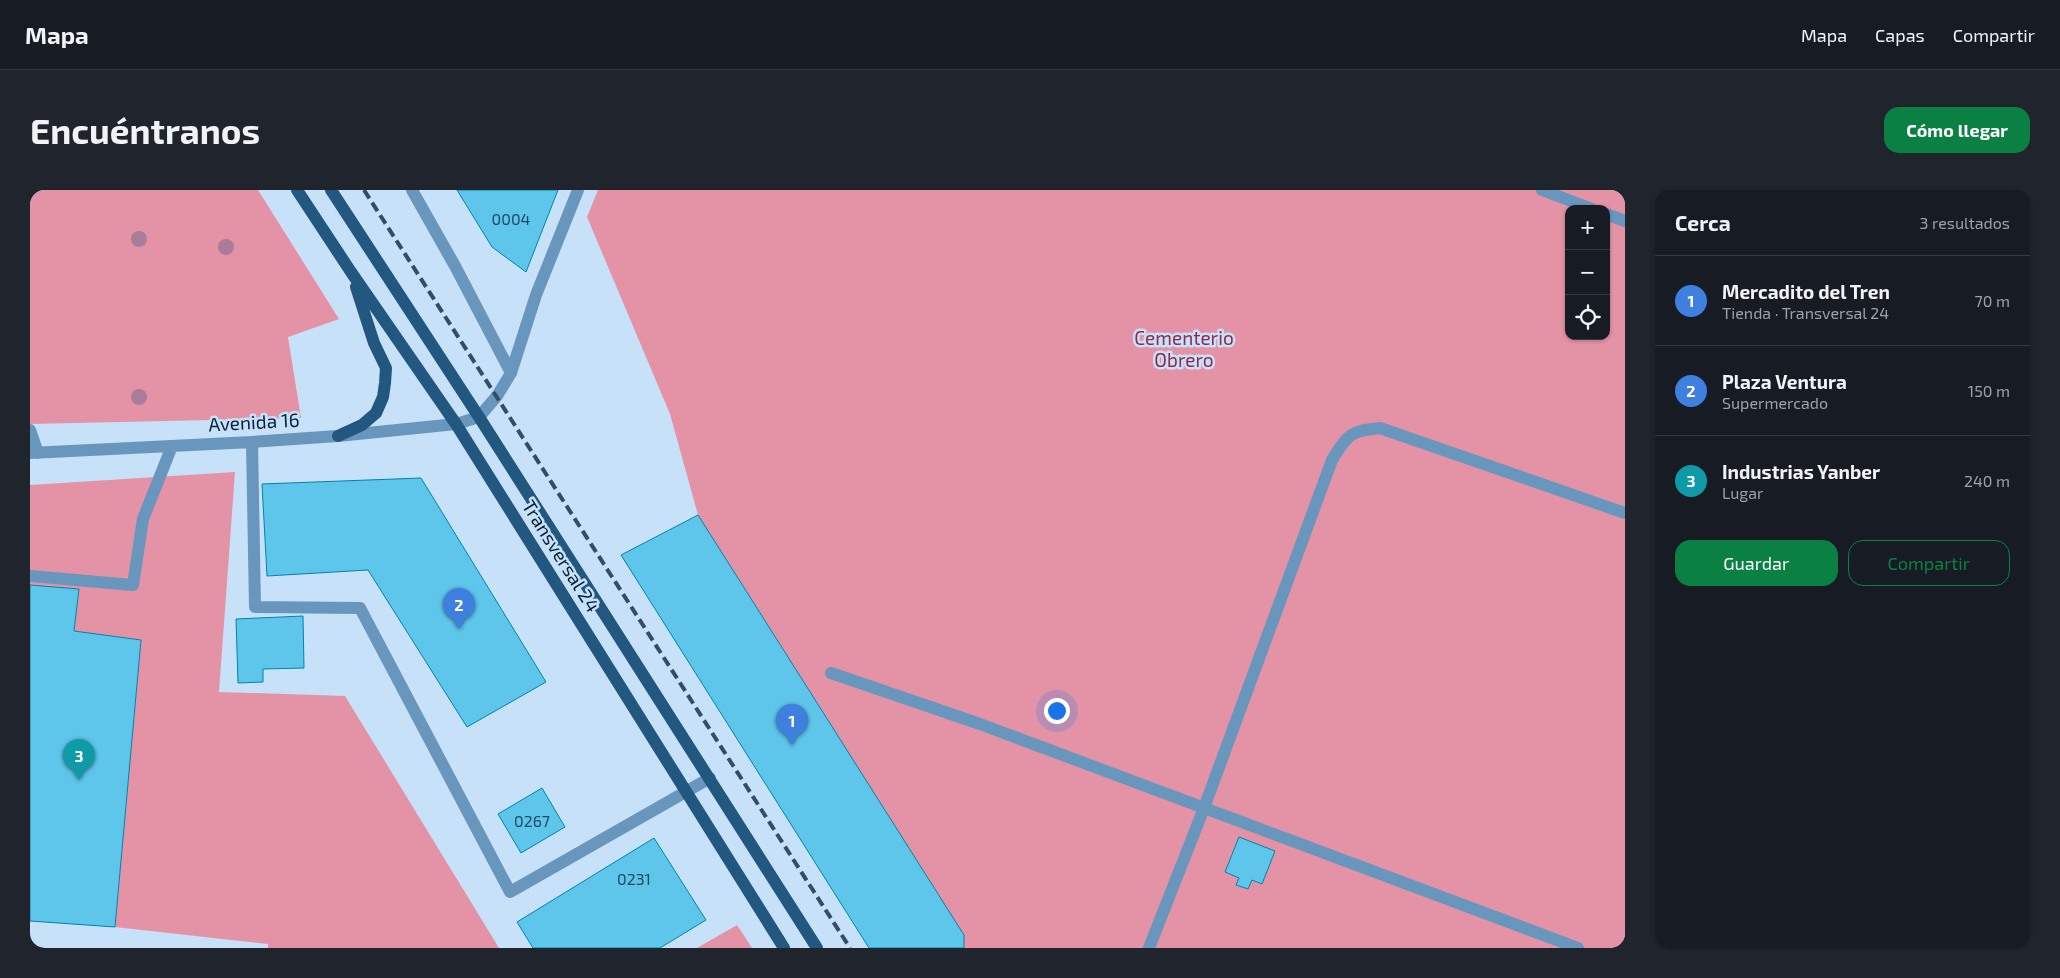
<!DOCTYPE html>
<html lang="es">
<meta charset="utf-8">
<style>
:root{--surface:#171b24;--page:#20242c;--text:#f1f3f6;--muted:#9ea1a6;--line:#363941;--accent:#0b8043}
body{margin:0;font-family:"Exo 2",sans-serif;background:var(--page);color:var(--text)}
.controls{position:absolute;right:15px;top:15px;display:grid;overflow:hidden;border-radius:10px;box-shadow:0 1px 4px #0004}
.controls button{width:45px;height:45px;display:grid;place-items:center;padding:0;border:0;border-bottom:1px solid var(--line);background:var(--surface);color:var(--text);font:25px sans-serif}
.you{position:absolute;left:1026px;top:520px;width:18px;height:18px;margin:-12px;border:4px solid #fff;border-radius:50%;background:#1a73e8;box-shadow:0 0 0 8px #1a73e833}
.badge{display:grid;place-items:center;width:32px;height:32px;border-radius:50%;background:var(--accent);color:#fff;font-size:16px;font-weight:700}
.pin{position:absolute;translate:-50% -41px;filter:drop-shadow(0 1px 2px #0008)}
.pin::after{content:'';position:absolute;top:26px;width:18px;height:15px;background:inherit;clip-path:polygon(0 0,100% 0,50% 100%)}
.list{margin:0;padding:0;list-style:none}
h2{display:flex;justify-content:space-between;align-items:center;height:65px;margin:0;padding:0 20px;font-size:21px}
h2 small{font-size:16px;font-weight:400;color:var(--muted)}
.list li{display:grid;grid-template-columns:32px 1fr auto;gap:15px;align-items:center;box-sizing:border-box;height:90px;padding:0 20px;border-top:1px solid var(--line)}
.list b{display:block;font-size:19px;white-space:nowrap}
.list p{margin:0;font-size:16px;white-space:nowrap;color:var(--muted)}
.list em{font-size:16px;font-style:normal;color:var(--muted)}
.actions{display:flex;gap:10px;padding:15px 20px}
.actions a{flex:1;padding:11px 0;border:1px solid var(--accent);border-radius:15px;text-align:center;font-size:18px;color:var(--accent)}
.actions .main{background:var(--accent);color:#fff}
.icon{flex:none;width:28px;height:28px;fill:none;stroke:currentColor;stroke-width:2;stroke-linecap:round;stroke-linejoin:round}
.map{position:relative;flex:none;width:1595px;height:758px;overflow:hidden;border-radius:15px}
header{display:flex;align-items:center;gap:30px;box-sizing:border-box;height:70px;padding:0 25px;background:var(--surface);border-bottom:1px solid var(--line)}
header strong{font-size:24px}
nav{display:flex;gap:28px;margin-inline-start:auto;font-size:18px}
.intro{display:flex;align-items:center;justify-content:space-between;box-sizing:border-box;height:120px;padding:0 30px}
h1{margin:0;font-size:35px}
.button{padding:12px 22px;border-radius:15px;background:var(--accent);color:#fff;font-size:18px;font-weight:700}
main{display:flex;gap:30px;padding:0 30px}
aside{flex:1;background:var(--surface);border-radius:15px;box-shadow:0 1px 4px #0004}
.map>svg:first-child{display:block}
.green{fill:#e393a5;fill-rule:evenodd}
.building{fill:#5ec5eb;stroke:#0084a7}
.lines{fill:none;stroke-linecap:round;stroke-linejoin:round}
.minor{stroke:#6996bd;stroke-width:12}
.major{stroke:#22577f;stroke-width:12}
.rail{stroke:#324e64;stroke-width:4;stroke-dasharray:10 5;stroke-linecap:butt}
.tree{fill:#a97c99}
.labels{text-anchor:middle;stroke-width:5;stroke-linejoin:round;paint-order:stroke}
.number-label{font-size:16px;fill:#1b4b65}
.park-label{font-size:19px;fill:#902a4b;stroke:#c7e1f9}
.street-label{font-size:19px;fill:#052238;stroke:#c7e1f9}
</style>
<header>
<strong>Mapa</strong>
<nav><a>Mapa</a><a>Capas</a><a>Compartir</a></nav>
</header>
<div class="intro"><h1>Encuéntranos</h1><a class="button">Cómo llegar</a></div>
<main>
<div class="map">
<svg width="1595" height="758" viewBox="0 0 1595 758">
<rect width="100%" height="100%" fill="#c7e1f9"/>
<!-- green -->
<path class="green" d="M0,0H228L309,129L258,147L271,228L0,234Z
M568,0H1595V758H934L933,745L668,325L640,224L557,27ZM1539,19H1576V146H1539Z
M205,282L189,502L315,506L469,758H238V754L85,737L111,450L44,441L49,399L0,395V295Z
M707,735L722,758H667Z"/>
<!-- building -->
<path class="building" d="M427,0H528L496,82L462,57Z
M391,288L516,492L437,537L338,380L237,386L232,294Z
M668,325L934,745V758H839L591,365Z
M0,395L49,399L44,441L111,450L85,737L0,731Z
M273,426L274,478L233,479V492L208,493L206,429Z
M512,598L535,637L491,663L468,624Z
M1209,647L1245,661L1232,694L1222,690L1218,699L1206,695L1209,688L1195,682Z
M624,648L676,730L630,758H503L487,732Z"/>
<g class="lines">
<!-- minor -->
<path class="minor" d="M382,0L425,76L481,183
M1512,0L1562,19
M1576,24L1595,31
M0,240L8,263
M222,252L225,417L330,418L480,702L680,588
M0,263L222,252L308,246L426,234L449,227L467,206L481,183L506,105L548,0
M0,386L103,395L113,329L142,256
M801,483L950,534L1548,758
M1119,758L1174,618L1302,270C1318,244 1320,241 1350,238L1595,323"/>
<!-- major -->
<path class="major" d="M267,0L321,82L426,234L754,758
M301,0L449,227L787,758
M308,246L332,235L346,223L353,207L355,193L356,178L344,153L326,97"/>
<!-- rail -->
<path class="rail" d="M334,0L820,758"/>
</g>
<!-- trees -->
<g class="tree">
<circle cx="109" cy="49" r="8"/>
<circle cx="196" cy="57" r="8"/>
<circle cx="109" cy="207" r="8"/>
</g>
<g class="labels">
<!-- number labels -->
<g class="number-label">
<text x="481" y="35">0004</text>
<text x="502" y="637">0267</text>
<text x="604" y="695">0231</text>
</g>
<!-- park labels -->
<g class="park-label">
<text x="1154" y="155">Cementerio<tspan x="1154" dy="22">Obrero</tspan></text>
</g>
<!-- street labels -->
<g class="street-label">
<text transform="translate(224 232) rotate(-3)" y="7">Avenida 16</text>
<text transform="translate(531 366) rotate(58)" y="7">Transversal 24</text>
</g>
</g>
</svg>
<div class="controls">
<button>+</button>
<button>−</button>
<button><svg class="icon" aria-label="locate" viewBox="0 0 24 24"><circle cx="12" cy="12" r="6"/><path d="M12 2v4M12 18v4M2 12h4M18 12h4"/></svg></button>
</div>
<div class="you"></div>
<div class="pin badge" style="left:762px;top:555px;background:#3f7fe0">1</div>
<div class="pin badge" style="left:429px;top:439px;background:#3f7fe0">2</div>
<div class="pin badge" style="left:49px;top:590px;background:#0f9aa8">3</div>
</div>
<aside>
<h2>Cerca<small>3 resultados</small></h2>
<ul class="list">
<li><span class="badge" style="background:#3f7fe0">1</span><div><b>Mercadito del Tren</b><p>Tienda · Transversal 24</p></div><em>70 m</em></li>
<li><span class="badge" style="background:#3f7fe0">2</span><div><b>Plaza Ventura</b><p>Supermercado</p></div><em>150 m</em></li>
<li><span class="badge" style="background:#0f9aa8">3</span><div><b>Industrias Yanber</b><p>Lugar</p></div><em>240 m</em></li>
</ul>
<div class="actions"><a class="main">Guardar</a><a>Compartir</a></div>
</aside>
</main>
